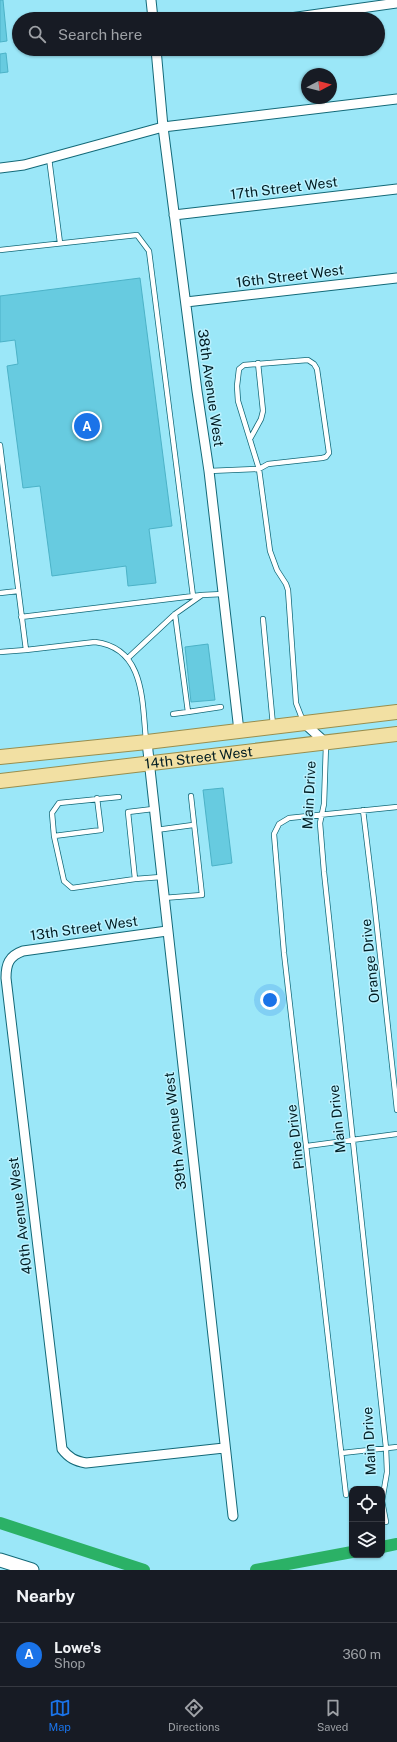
<!DOCTYPE html>
<style>
:root{--surface:#171b24;--page:#20242c;--text:#f1f3f6;--muted:#9ea1a6;--line:#363941;--accent:#1a73e8}
body{margin:0;font-family:"Public Sans",sans-serif;background:var(--page);color:var(--text)}
.controls{position:absolute;right:12px;bottom:12px;display:grid;overflow:hidden;border-radius:8px;box-shadow:0 1px 3px #0004}
.controls button{width:36px;height:36px;display:grid;place-items:center;padding:0;border:0;border-bottom:1px solid var(--line);background:var(--surface);color:var(--text);font:20px sans-serif}
.compass{position:absolute;left:301px;top:68px;width:36px;height:36px;border-radius:50%;background:var(--surface);box-shadow:0 1px 3px #0004;rotate:83deg}
.you{position:absolute;left:270px;top:1000px;width:14px;height:14px;margin:-10px;border:3px solid #fff;border-radius:50%;background:#1a73e8;box-shadow:0 0 0 6px #1a73e833}
.badge{display:grid;place-items:center;width:26px;height:26px;border-radius:50%;background:var(--accent);color:#fff;font-size:13px;font-weight:700}
.pin{position:absolute;translate:-50% -50%;border:2px solid #fff;box-shadow:0 1px 4px #0006}
.list{margin:0;padding:0;list-style:none}
h2{display:flex;justify-content:space-between;align-items:center;height:52px;margin:0;padding:0 16px;font-size:17px}
h2 small{font-size:13px;font-weight:400;color:var(--muted)}
.list li{display:grid;grid-template-columns:26px 1fr auto;gap:12px;align-items:center;box-sizing:border-box;height:64px;padding:0 16px;border-top:1px solid var(--line)}
.list b{display:block;font-size:15px;white-space:nowrap}
.list p{margin:0;font-size:13px;white-space:nowrap;color:var(--muted)}
.list em{font-size:13px;font-style:normal;color:var(--muted)}
.icon{flex:none;width:22px;height:22px;fill:none;stroke:currentColor;stroke-width:2;stroke-linecap:round;stroke-linejoin:round}
.map{position:relative;flex:none;width:397px;height:1570px;overflow:hidden}
.search{position:absolute;background:var(--surface);box-shadow:0 1px 3px #0004;left:12px;right:12px;top:12px;height:44px;display:flex;align-items:center;gap:10px;box-sizing:border-box;padding:0 14px;border-radius:22px;color:var(--muted);font-size:15px}
.sheet{height:116px;background:var(--surface)}
nav{display:flex;justify-content:space-around;align-items:center;box-sizing:border-box;height:56px;border-top:1px solid var(--line);background:var(--surface);font-size:11px;color:var(--muted)}
nav a{display:grid;justify-items:center;gap:2px}
nav .on{color:var(--accent)}
.map>svg:first-child{display:block}
.lines{fill:none;stroke-linecap:round;stroke-linejoin:round}
.canal{stroke:#2bb166;stroke-width:12}
.building{fill:#67cbe0;stroke:#4cb2c7}
.lane-casing{stroke:#136978;stroke-width:6}
.street-casing{stroke:#136978;stroke-width:11}
.secondary-casing{stroke:#136978;stroke-width:15}
.primary-casing{stroke:#988e4e;stroke-width:16}
.lane{stroke:#fff;stroke-width:4.5}
.street{stroke:#fff;stroke-width:9}
.secondary{stroke:#fff;stroke-width:13}
.primary{stroke:#f2e0a3;stroke-width:14}
.labels{text-anchor:middle;stroke-width:3;stroke-linejoin:round;paint-order:stroke}
.street-label{font-size:14px;fill:#001c22;stroke:#baf1fe}
</style>
<div class="map">
<svg width="397" height="1570" viewBox="0 0 397 1570">
<rect width="100%" height="100%" fill="#9be7f8"/>
<g class="lines">
<!-- canal -->
<path class="canal" d="M0,1523L144,1570
M382,1547L397,1544
M256,1570L352,1552"/>
</g>
<!-- building -->
<path class="building" d="M0,0H3L7,41L0,42Z
M6,53L8,72L0,73V54Z
M140,278L172,526L149,529L156,583L128,586L126,566L52,576L40,486L23,488L7,366L18,364L15,340L0,342V296Z
M208,644L215,700L191,702L185,647Z
M223,788L232,863L212,866L203,790Z"/>
<g class="lines">
<!-- lane casing -->
<g class="lane-casing">
<path id="lane" d="M49,158L60,243
M0,250L137,235L149,251L193,596
M250,439L261,419L263,411L258,363
M0,445L26,650L95,642C145,648 142,701 146,740
M209,471L259,469L268,464L322,458L326,457L329,453L317,369L314,364L308,360L244,365L239,369L237,386L238,401L259,469L270,551L277,570L286,584L288,590L296,703L303,721
M0,593L18,591
M175,614L188,712L221,707
M21,617L202,595
M263,619L273,725
M0,652L26,650
M128,658L175,614L202,595L223,594
M173,714L188,712
M326,745L324,804L320,823L324,872L386,1448L387,1472L382,1501L386,1522
M119,797L59,803L52,813L54,836L64,881L72,888L135,879
M153,809L128,812L135,879L161,877
M363,810L374,900L397,1110
M156,830L193,825
M54,836L101,830L97,798
M163,898L202,895L191,796
M307,1146L397,1134
M342,1453L397,1447
M346,1495L284,953L274,834L279,824L289,818L397,807"/>
</g>
<!-- street casing -->
<g class="street-casing">
<path id="street" d="M151,0L153,19
M283,19L397,3
M156,49L163,127L197,391L209,471L239,731
M0,168L24,165L163,127L397,99
M174,215L397,189
M186,302L397,278
M304,723L326,743
M147,742L233,1516
M167,931L23,951C9,956 6,964 6,978L62,1449C69,1458 75,1461 86,1463L224,1448"/>
</g>
<!-- secondary casing -->
<g class="secondary-casing">
<path id="secondary" d="M0,1560L32,1570"/>
</g>
<!-- primary casing -->
<g class="primary-casing">
<g id="primary">
<path d="M0,757L147,742L397,712"/>
<path id="s1" d="M0,781L397,734"/>
</g>
</g>
<!-- lane -->
<use href="#lane" class="lane"/>
<!-- street -->
<use href="#street" class="street"/>
<!-- secondary -->
<use href="#secondary" class="secondary"/>
<!-- primary -->
<use href="#primary" class="primary"/>
</g>
<g class="labels">
<!-- street labels -->
<g class="street-label">
<text transform="translate(284 188) rotate(-7)" y="5">17th Street West</text>
<text transform="translate(290 276) rotate(-7)" y="5">16th Street West</text>
<text transform="translate(211 388) rotate(82)" y="5">38th Avenue West</text>
<text dy="5" stroke="none"><textPath href="#s1" startOffset="200">14th Street West</textPath></text>
<text transform="translate(309 795) rotate(-87)" y="5">Main Drive</text>
<text transform="translate(84 928) rotate(-8)" y="5">13th Street West</text>
<text transform="translate(370 961) rotate(-96)" y="5">Orange Drive</text>
<text transform="translate(337 1119) rotate(-96)" y="5">Main Drive</text>
<text transform="translate(175 1131) rotate(-96)" y="5">39th Avenue West</text>
<text transform="translate(295 1137) rotate(-97)" y="5">Pine Drive</text>
<text transform="translate(20 1216) rotate(-97)" y="5">40th Avenue West</text>
<text transform="translate(369 1441) rotate(-93)" y="5">Main Drive</text>
</g>
</g>
</svg>
<div class="controls">
<button><svg class="icon" aria-label="locate" viewBox="0 0 24 24"><circle cx="12" cy="12" r="6"/><path d="M12 2v4M12 18v4M2 12h4M18 12h4"/></svg></button>
<button><svg class="icon" aria-label="layers" viewBox="0 0 24 24"><path d="M12 4l9 5-9 5-9-5zM3 14l9 5 9-5"/></svg></button>
</div>
<svg class="compass" viewBox="-18 -18 36 36"><path d="M0-13l5 13h-10z" fill="#e53935"/><path d="M0 13l5-13h-10z" fill="#9ea1a6"/></svg>
<div class="you"></div>
<div class="pin badge" style="left:87px;top:426px">A</div>
<div class="search"><svg class="icon" aria-label="search" viewBox="0 0 24 24"><circle cx="10" cy="10" r="6"/><path d="M15 15l6 6"/></svg>Search here</div>
</div>
<section class="sheet">
<h2>Nearby<small></small></h2>
<ul class="list">
<li><span class="badge">A</span><div><b>Lowe's</b><p>Shop</p></div><em>360 m</em></li>
</ul>
</section>
<nav>
<a class="on"><svg class="icon" aria-label="map" viewBox="0 0 24 24"><path d="M3 6l6-2 6 2 6-2v14l-6 2-6-2-6 2zM9 4v14M15 6v14"/></svg>Map</a>
<a><svg class="icon" aria-label="directions" viewBox="0 0 24 24"><path d="M12 3l9 9-9 9-9-9zM9 14v-3h6M13 9l2 2-2 2"/></svg>Directions</a>
<a><svg class="icon" aria-label="saved" viewBox="0 0 24 24"><path d="M7 4h10v16l-5-4-5 4z"/></svg>Saved</a>
</nav>
